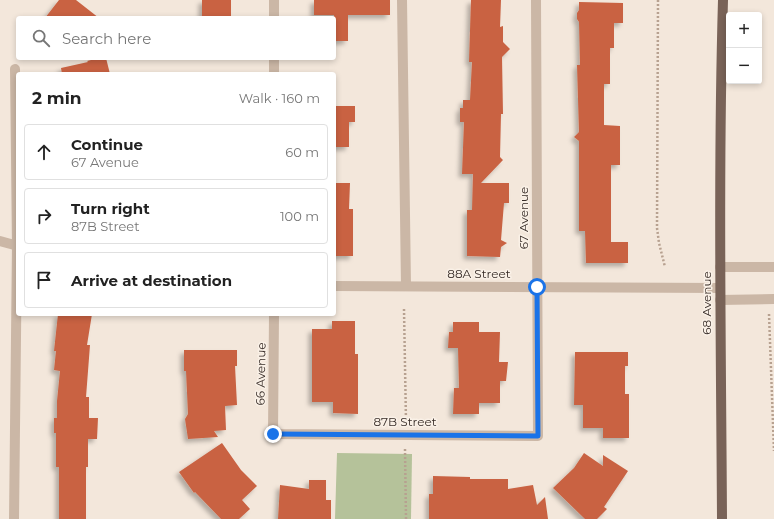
<!DOCTYPE html>
<meta charset="utf-8">
<style>
:root{--surface:#fff;--page:#f6f6f6;--text:#222;--muted:#767676;--line:#e0e0e0}
body{margin:0;font-family:Montserrat,sans-serif;background:var(--page);color:var(--text)}
.controls{position:absolute;right:12px;top:12px;display:grid;overflow:hidden;border-radius:4px;box-shadow:0 2px 6px #0003}
.controls button{width:36px;height:36px;display:grid;place-items:center;padding:0;border:0;border-bottom:1px solid var(--line);background:var(--surface);color:var(--text);font:20px sans-serif}
.stop{position:absolute;width:12px;height:12px;margin:-9px;border:3px solid #1a73e8;border-radius:50%;background:#fff}
.stop.end{background:#1a73e8;border-color:#fff;box-shadow:0 1px 4px #0008}
.list{margin:0;padding:0;list-style:none}
h2{display:flex;justify-content:space-between;align-items:center;height:52px;margin:0;padding:0 16px;font-size:17px}
h2 small{font-size:13px;font-weight:400;color:var(--muted)}
.list li{display:grid;grid-template-columns:26px 1fr auto;gap:12px;align-items:center;box-sizing:border-box;height:56px;margin:0 8px 8px;padding:0 8px;border:1px solid var(--line);border-radius:4px}
.list b{display:block;font-size:15px;white-space:nowrap}
.list p{margin:0;font-size:13px;white-space:nowrap;color:var(--muted)}
.list em{font-size:13px;font-style:normal;color:var(--muted)}
.icon{flex:none;width:22px;height:22px;fill:none;stroke:currentColor;stroke-width:2;stroke-linecap:round;stroke-linejoin:round}
.map{position:relative;flex:none;width:774px;height:519px;overflow:hidden}
.search{position:absolute;background:var(--surface);box-shadow:0 2px 6px #0003;left:16px;top:16px;width:320px;height:44px;display:flex;align-items:center;gap:10px;box-sizing:border-box;padding:0 14px;border-radius:4px;color:var(--muted);font-size:15px}
.panel{position:absolute;background:var(--surface);box-shadow:0 2px 6px #0003;left:16px;top:72px;width:320px;height:244px;border-radius:4px}
.map>svg:first-child{display:block}
.green{fill:#b5c29a}
.building{fill:#c96242;filter:url(#shadow)}
.lines{fill:none;stroke-linecap:round;stroke-linejoin:round}
.path{stroke:#b7a190;stroke-width:2.5;stroke-dasharray:2 2;stroke-linecap:butt}
.minor{stroke:#cbb7a6;stroke-width:10}
.major{stroke:#796358;stroke-width:10}
.route{stroke:#1a73e8;stroke-width:5}
.labels{text-anchor:middle;stroke-width:3;stroke-linejoin:round;paint-order:stroke}
.street-label{font-size:12px;fill:#372c27;stroke:#faf1e7}
</style>
<div class="map">
<svg width="774" height="519" viewBox="0 0 774 519">
<defs>
<filter id="shadow"><feDropShadow dx="-3.5" dy="3.5" stdDeviation="2" flood-color="#0004"/></filter>
</defs>
<rect width="100%" height="100%" fill="#f3e7db"/>
<!-- green -->
<path class="green" d="M337,453L412,454L411,519H335Z"/>
<!-- building -->
<path class="building" d="M59,0H76L99,18H45Z
M202,0H231V18H202Z
M314,0H390V15H348V41H334V15H314Z
M471,0H501L500,27L503,26V42L510,49L502,57L503,114H501L500,157L503,160L481,183H509V203H504L501,240L507,243L501,247L500,257L467,256V210H472L473,174H462L464,122H460V108H463V100H470L472,62H469Z
M579,2L623,3V23H614V48H610V84H604V125L620,126V165H611V242H628V263H586L585,231H579V141L574,137L579,132L577,65H580L579,22L577,19V13L579,10Z
M99,58H106L110,74H62L61,68L88,62L87,61Z
M334,106H355V122H349V147H334Z
M334,183H350L349,209H353V256H334Z
M58,314H92L87,345H90L86,397H89V418H98L97,439H88V467H86V519H59V467H56V433H54V418H57V401L60,371L54,370L56,351H54Z
M332,321H355V354H358V414L333,413V402H312V329H332Z
M453,322H479V332H500L499,362H508L506,381H500V403H479V414H453L454,388H459L458,348H448L449,332H453Z
M184,350H237V366H235L237,405L225,406L226,430L214,431L218,437L188,439L185,419L188,414L186,371H184Z
M575,352H628V366H625V394H629V438H603V428H583V405H574Z
M222,443L241,470L257,486L242,500L250,509L239,519H221L195,492L194,493L179,472Z
M584,453L603,466V455L628,471L604,507L607,509L597,519H585L553,488L574,468Z
M433,476L470,477V479H508V489L533,485L537,505L545,497L548,519H429V494H433Z
M309,480H326V500H331V519H278L280,485L309,489Z"/>
<g class="lines">
<!-- path -->
<path class="path" d="M658,0L657,228L659,243L665,267
M404,309L406,422
M769,314L774,451
M405,449L406,519"/>
<!-- minor -->
<path class="minor" d="M274,0V18
M402,0L406,286
M274,58V74
M0,241L18,246
M720,267H774
M334,286L720,288
M720,300L774,299
M274,314L273,434L538,436L536,0
M14,519L17,246L15,69"/>
<!-- major -->
<path class="major" d="M722,519C721,346 718,173 723,0"/>
</g>
<g class="lines">
<!-- route -->
<path class="route" d="M273,434L538,436L537,287"/>
</g>
<g class="labels">
<!-- street labels -->
<g class="street-label">
<text transform="translate(524 218) rotate(-90)" y="4">67 Avenue</text>
<text x="479" y="278">88A Street</text>
<text transform="translate(707 303) rotate(-90)" y="4">68 Avenue</text>
<text transform="translate(261 374) rotate(-89)" y="4">66 Avenue</text>
<text x="405" y="426">87B Street</text>
</g>
</g>
</svg>
<div class="controls">
<button>+</button>
<button>−</button>
</div>
<div class="stop" style="left:537px;top:287px"></div>
<div class="stop end" style="left:273px;top:434px"></div>
<div class="search"><svg class="icon" aria-label="search" viewBox="0 0 24 24"><circle cx="10" cy="10" r="6"/><path d="M15 15l6 6"/></svg>Search here</div>
<section class="panel">
<h2>2 min<small>Walk · 160 m</small></h2>
<ul class="list">
<li><svg class="icon" aria-label="ahead" viewBox="0 0 24 24"><path d="M12 20V5M6 11l6-6 6 6"/></svg><div><b>Continue</b><p>67 Avenue</p></div><em>60 m</em></li>
<li><svg class="icon" aria-label="right" viewBox="0 0 24 24"><path d="M7 20v-9h11M14 6l5 5-5 5"/></svg><div><b>Turn right</b><p>87B Street</p></div><em>100 m</em></li>
<li><svg class="icon" aria-label="arrive" viewBox="0 0 24 24"><path d="M6 21V4h12l-3 4 3 4H6"/></svg><div><b>Arrive at destination</b></div></li>
</ul>
</section>
</div>
